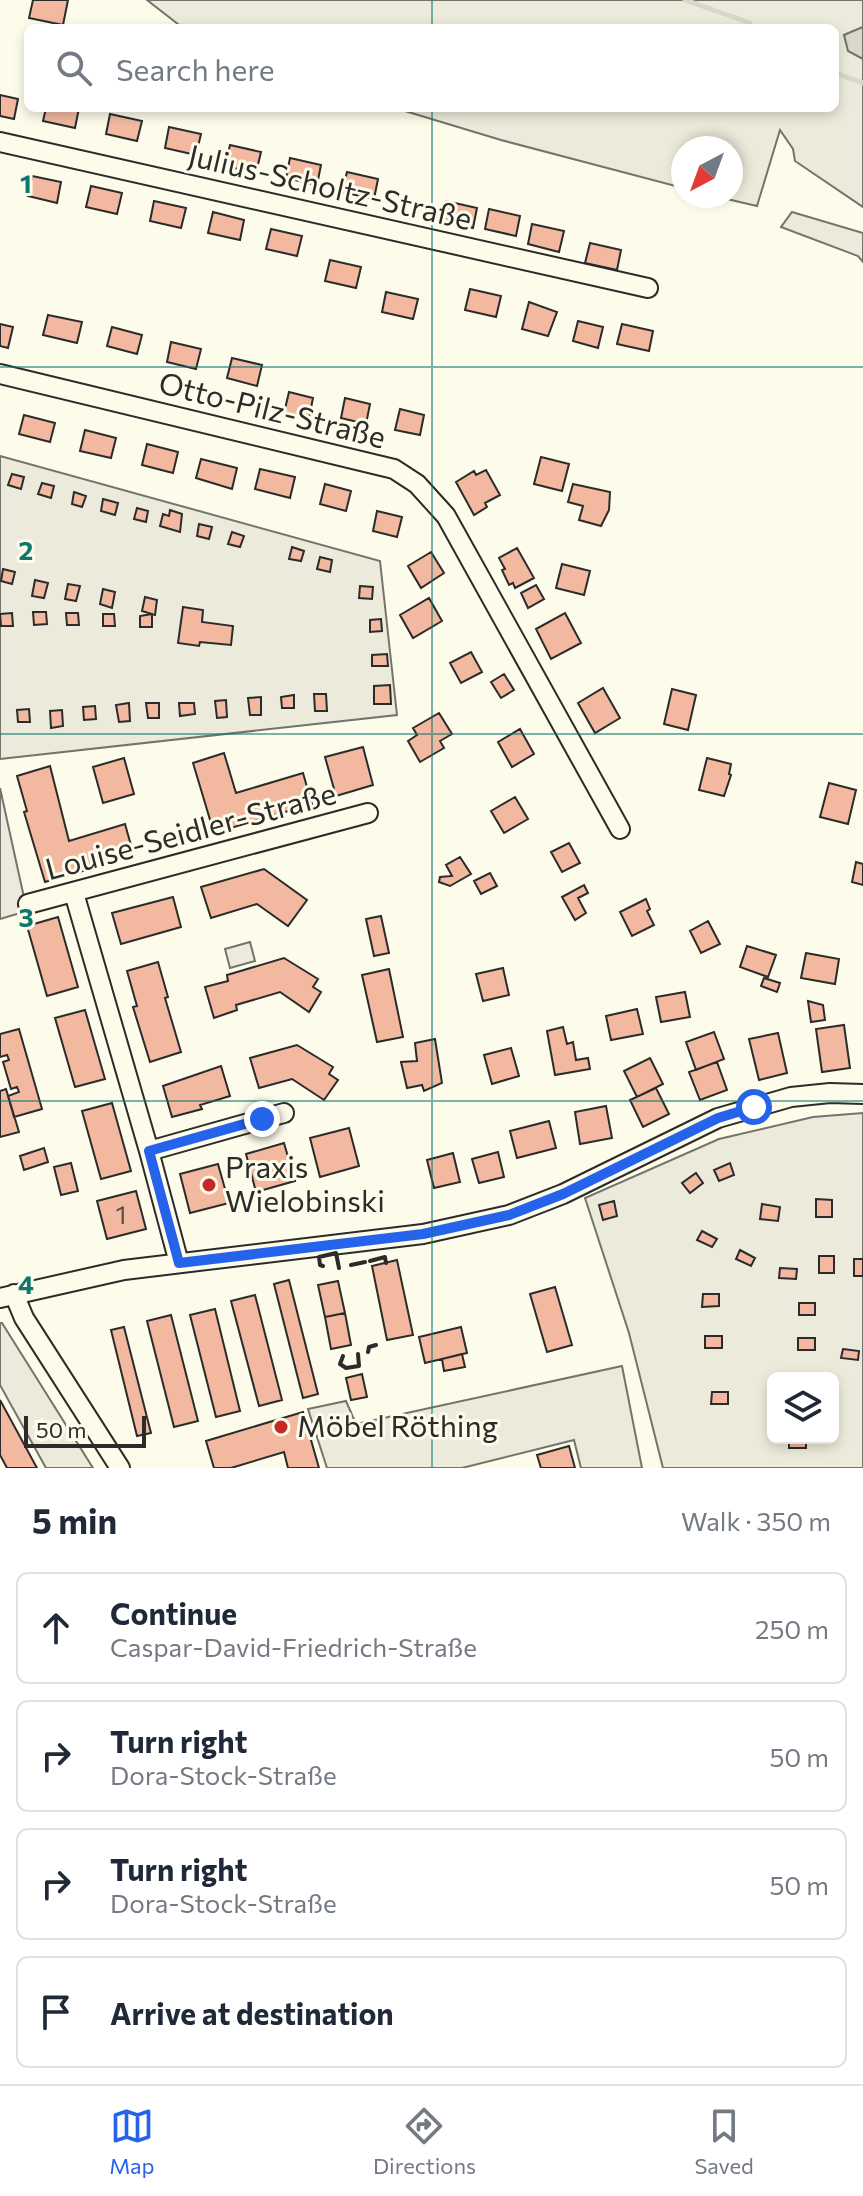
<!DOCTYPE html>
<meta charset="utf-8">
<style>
:root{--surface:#fff;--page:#f6f6f7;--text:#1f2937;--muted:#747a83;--line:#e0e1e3;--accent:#2563eb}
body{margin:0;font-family:Commissioner,sans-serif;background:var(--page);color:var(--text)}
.controls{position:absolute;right:24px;bottom:24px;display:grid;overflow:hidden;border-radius:12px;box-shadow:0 4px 12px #0003}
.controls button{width:72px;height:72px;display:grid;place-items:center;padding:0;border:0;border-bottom:2px solid var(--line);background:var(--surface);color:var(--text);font:40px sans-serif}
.compass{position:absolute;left:671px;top:136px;width:72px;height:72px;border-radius:50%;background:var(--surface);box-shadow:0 4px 12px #0003;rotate:221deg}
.scale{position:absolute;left:24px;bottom:20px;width:122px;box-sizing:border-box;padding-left:8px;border:4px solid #2b2b2b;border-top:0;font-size:22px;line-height:28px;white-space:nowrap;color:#2b2b2b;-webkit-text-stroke:6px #fdfbea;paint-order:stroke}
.stop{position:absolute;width:24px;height:24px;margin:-18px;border:6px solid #2563eb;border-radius:50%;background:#fff}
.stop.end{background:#2563eb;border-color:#fff;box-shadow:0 2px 8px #0008}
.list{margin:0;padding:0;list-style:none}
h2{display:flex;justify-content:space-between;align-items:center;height:104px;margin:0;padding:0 32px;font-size:34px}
h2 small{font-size:26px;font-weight:400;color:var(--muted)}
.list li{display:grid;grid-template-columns:52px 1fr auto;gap:24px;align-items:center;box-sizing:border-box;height:112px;margin:0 16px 16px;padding:0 16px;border:2px solid var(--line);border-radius:12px}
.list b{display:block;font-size:30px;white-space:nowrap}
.list p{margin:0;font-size:26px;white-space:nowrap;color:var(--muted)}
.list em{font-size:26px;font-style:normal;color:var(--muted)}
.icon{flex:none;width:44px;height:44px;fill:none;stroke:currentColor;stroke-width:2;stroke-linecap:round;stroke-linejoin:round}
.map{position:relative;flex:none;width:863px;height:1468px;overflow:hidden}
.search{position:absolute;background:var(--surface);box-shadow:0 4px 12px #0003;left:24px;right:24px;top:24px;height:88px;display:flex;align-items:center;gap:20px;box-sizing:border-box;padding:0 28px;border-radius:12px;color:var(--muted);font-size:30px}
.sheet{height:616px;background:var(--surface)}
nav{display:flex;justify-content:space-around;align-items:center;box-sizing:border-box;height:112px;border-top:2px solid var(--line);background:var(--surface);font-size:22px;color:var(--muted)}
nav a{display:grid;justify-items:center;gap:4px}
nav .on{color:var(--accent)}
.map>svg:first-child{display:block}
.green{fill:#ecebdb;stroke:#74746e;stroke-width:2;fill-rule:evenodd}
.water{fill:#d8d7c9;stroke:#74746e;stroke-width:2}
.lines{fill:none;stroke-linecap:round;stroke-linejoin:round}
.stream{stroke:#d8d7c9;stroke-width:5}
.building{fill:#f2b8a0;stroke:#2b2b2b;stroke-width:2}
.minor-casing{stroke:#2b2b2b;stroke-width:22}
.minor{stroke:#fdfbea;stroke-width:18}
.wall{stroke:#2b2b2b;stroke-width:4}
.route{stroke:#2563eb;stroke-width:10}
.grid{fill:none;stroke:#0f766e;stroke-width:2;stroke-opacity:0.55}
.poi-dot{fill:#c62828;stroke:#fdfbea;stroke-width:3}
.labels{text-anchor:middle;stroke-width:6;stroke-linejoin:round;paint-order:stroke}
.number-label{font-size:26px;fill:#5d4e48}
.street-label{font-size:30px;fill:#2b2b2b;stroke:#fdfbea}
.poi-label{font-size:30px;fill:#2b2b2b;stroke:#fdfbea;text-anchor:start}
.grid-label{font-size:26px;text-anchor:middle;font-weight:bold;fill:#0f766e;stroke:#fdfbea;stroke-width:6;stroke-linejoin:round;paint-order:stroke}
</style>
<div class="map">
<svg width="863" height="1468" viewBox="0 0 863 1468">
<rect width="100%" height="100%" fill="#fdfbea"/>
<!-- green -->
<path class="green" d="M147,0H863V27L844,35L863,59V207L795,161L793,149L780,130L757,206L714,196H731V148H683V188L501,140L395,108H835V28H183Z
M792,212L863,233V262L858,256L781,227Z
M0,456L380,561L397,715L0,759Z
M0,788L27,911L0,919Z
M250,942L255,961L230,968L225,949Z
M863,1113V1468H663L629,1333L585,1198L719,1139L813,1117ZM773,1378H833V1438H773Z
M0,1323H2L93,1468H46L0,1385Z
M622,1366L642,1468H581L574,1440L462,1468H327L308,1409L346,1401L356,1424Z"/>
<!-- water -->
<path class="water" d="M863,27V59L848,51L844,35Z"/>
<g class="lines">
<!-- stream -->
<path class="stream" d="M685,0L750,23L751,28
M835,73L863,83"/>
</g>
<!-- building -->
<path class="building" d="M33,0H68L63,25L29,18Z
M0,95L18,99L14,119L0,116Z
M46,108H79L75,128L43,121Z
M110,114L142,121L137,141L106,134Z
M169,127L201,134L196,155L165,148Z
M230,145L261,152L256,173L225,166Z
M290,158L321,165L317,185L286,178Z
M347,172L378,179L374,199L342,192Z
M32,176L61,182L57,203L28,196Z
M91,186L122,193L117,214L86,207Z
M154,201L186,208L181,228L150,221Z
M446,201L477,208L473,228L441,221Z
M489,209L520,216L516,236L485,229Z
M213,212L244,220L240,240L208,233Z
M532,224L564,231L559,252L528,244Z
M271,229L302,236L297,256L266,249Z
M590,243L621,250L617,270L585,263Z
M330,260L361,267L356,288L325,281Z
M470,289L501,296L496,317L465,310Z
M386,292L418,299L413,319L382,312Z
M529,302L557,312L548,336L522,329Z
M48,315L82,322L77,343L43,335Z
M578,321L603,327L598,348L573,341Z
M0,324L13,327L8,348L0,346Z
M622,324L653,331L649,351L617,344Z
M112,327L142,335L137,354L107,346Z
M171,342L201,349L196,369L167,362Z
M232,358L262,365L257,386L227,378Z
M289,392L313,398L309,418L284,413Z
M345,398L370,404L366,424L341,418Z
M400,409L424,415L420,435L395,430Z
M24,415L55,423L50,442L19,434Z
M85,430L116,438L111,458L80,451Z
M147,444L178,452L173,473L142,465Z
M541,457L569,464L562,491L534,484Z
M201,459L237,468L232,489L196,478Z
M260,469L295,477L290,498L255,489Z
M486,470L500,495L485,503L487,507L474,515L456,482L474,471L476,475Z
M12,474L24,477L21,489L8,485Z
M42,483L54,486L51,498L38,494Z
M325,484L351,491L346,511L320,504Z
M573,484L610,492L609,510L601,526L579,520L583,506L568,502Z
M74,492L86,496L82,507L72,504Z
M103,499L118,503L115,515L101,511Z
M137,508L148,511L146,522L134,519Z
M170,510L182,514L180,532L160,526L163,514L169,516Z
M377,511L402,517L397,537L373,531Z
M199,524L212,527L209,539L197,536Z
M232,532L244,536L240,547L228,544Z
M292,547L304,551L301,561L289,559Z
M517,548L534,578L515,588L513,583L509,585L502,570L505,569L499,558Z
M431,552L444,573L421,588L408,566Z
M320,557L332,560L330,572L317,569Z
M562,564L590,571L584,595L556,588Z
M3,569L15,572L12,584L1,581Z
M35,580L48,583L44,598L32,596Z
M68,584L80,586L76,601L65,599Z
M536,585L544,599L528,608L521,593Z
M360,586L373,587L372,599L359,598Z
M103,589L115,592L112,608L100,604Z
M145,597L157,600L155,615L142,611Z
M429,598L442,621L413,638L400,615Z
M183,607L203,610L202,622L233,626L231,645L200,642L199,646L178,643Z
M33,612H46L47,624L34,625Z
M12,613L13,626H1L0,614Z
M66,613H78L79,625H67Z
M565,613L581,643L551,659L536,629Z
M103,614H114L115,626H103Z
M152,614V627H140V616Z
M381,619L382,631L370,632V620Z
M471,652L482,672L461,683L450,663Z
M387,654L388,666H372V655Z
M504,674L514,690L501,698L491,682Z
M390,685L391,704H374V686Z
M603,688L620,718L595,733L578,703Z
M672,689L696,695L688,730L664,724Z
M314,694H326L327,711H315Z
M294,695V708H282L281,697Z
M261,697V715H250L248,698Z
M226,700L227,717L217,718L215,701Z
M129,703L130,721L119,722L116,705Z
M146,703H159V718H148Z
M179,703H194L195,714L180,716Z
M95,706L96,719L84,720L83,707Z
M29,709L30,722H18L17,710Z
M62,710L63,726L51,728L50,711Z
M439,713L452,734L440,741L444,748L420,762L408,741L417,735L413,728Z
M520,729L534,754L512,767L498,742Z
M363,747L373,785L336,796L325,757Z
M224,753L236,793L303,773L312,804L214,833L193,763Z
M124,758L134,794L103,803L93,767Z
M707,758L731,764L729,774L731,775L724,796L699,790Z
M50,766L69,841L125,824L134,856L45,882L24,812L27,811L17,776Z
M829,783L856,790L848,824L820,817Z
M515,797L528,819L504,833L491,811Z
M569,843L580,863L562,872L551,852Z
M460,857L471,874L450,886L439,882L440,877L452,876L446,865Z
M856,862L863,864V885L852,882Z
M264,869L307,900L288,926L257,904L211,918L201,887Z
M490,873L497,886L481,894L474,881Z
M584,885L588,893L578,898L586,913L575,920L562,897Z
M173,897L181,927L121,944L112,913Z
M646,899L650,909L647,911L654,925L632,936L620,912Z
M381,916L389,953L374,956L366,919Z
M58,917L78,987L47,996L27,926Z
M708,921L720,944L701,953L690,931Z
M747,946L776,955L768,977L740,967Z
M806,953L839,959L835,984L801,978Z
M284,958L318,979L313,987L321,992L309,1012L280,992L236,1005L237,1010L214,1018L205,987L228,981L227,975Z
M158,962L168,997L165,998L181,1052L150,1062L133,1007L137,1006L127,971Z
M503,968L509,995L483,1001L476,974Z
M389,969L403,1037L377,1042L362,975Z
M764,978L780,983L777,992L761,986Z
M685,992L690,1017L661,1022L656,997Z
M808,1001L823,1005L825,1020L811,1022Z
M637,1009L643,1034L611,1040L606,1016Z
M85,1010L105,1079L75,1087L55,1018Z
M844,1025L850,1068L822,1072L816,1029Z
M563,1027L567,1044L573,1042L576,1060L588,1058L590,1069L555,1075L547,1031Z
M19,1029L42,1109L14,1117L8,1096L19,1092L17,1087L11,1089L3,1062L9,1060L7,1055L0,1057V1034Z
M714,1032L724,1059L696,1070L686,1042Z
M778,1033L787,1073L759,1080L749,1039Z
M435,1039L442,1083L424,1091L422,1085L407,1088L401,1062L417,1061L415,1043Z
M297,1045L333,1067L329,1074L338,1080L324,1100L292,1079L259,1088L250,1058Z
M511,1048L519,1076L492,1084L484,1055Z
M650,1058L663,1084L637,1097L624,1071Z
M717,1062L727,1090L700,1100L689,1072Z
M221,1066L230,1096L200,1105L202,1109L172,1117L163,1086Z
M656,1088L669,1114L643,1127L630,1100Z
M6,1089L19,1132L0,1137V1091Z
M112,1103L131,1171L101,1179L82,1111Z
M606,1106L612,1138L580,1144L575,1112Z
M549,1121L556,1148L517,1158L510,1131Z
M349,1128L359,1166L320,1177L310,1138Z
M284,1143L295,1181L256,1192L246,1154Z
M44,1148L48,1162L24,1170L20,1156Z
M498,1152L504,1177L479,1183L472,1159Z
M453,1153L460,1182L434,1188L427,1160Z
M71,1163L78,1191L61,1195L54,1167Z
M730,1163L734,1175L719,1181L714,1170Z
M218,1164L229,1203L190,1213L180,1174Z
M696,1173L703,1183L690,1193L682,1183Z
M136,1191L146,1229L107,1239L97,1201Z
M816,1199L832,1200V1217H816Z
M614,1201L617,1216L603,1220L599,1205Z
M762,1204L780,1207L778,1221L760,1219Z
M702,1231L717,1239L712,1247L697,1240Z
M740,1250L755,1258L751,1266L736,1259Z
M819,1256H834V1273H819Z
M854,1259H863V1276H854Z
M397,1260L413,1335L387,1340L372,1266Z
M780,1268L797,1269L796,1279L779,1278Z
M289,1280L318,1394L303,1398L274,1284Z
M338,1281L345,1313L325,1317L318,1285Z
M555,1287L572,1345L547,1352L530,1294Z
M703,1294H719V1306L702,1307Z
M255,1295L282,1400L259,1406L231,1301Z
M799,1303H815V1315H799Z
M215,1309L240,1411L216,1417L190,1315Z
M345,1313L351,1345L331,1349L325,1317Z
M171,1315L198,1421L174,1427L147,1321Z
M124,1327L151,1433L137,1436L111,1330Z
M461,1327L467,1353L425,1363L419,1337Z
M705,1336H722V1348H705Z
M798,1338H815V1350H798Z
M843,1349L859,1351L858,1360L841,1358Z
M462,1354L465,1367L444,1371L442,1359Z
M362,1374L367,1397L351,1400L346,1378Z
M712,1392H728V1404H711Z
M0,1400L37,1468H7L0,1455Z
M303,1412L319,1468H288L284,1452L231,1468H214L206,1441Z
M789,1438H806V1448H789Z
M569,1446L575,1468H541L537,1455Z"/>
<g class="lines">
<!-- minor casing -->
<g class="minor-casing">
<path id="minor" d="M0,142L648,288
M0,374L394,469L417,484L446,516L620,829
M74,893L149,1151L179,1263
M28,904L368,813
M149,1151L284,1113
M14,1294L24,1318L120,1468
M0,1298L124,1270L423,1234L509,1215L563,1194L718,1118L791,1097L830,1093L863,1094"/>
</g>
<!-- minor -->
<use href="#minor" class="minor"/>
<!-- wall -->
<path class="wall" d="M370,1261L385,1257L386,1263
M351,1265L365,1262
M323,1266L320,1265L319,1257L336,1253L339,1268
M368,1352L369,1347L376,1345
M343,1356L340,1364L346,1368L359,1366L358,1354"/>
</g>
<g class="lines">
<!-- route -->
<path class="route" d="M262,1119L149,1151L179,1263L423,1234L509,1215L563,1194L718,1118L754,1107"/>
</g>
<!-- grid -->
<path class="grid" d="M432,0V28M432,108V1468M0,367H863M0,734H863M0,1101H863"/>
<!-- markers -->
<g class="poi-dot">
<circle cx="209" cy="1185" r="8"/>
<circle cx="281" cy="1427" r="8"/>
</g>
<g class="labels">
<!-- number labels -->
<g class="number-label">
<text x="121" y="1224">1</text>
</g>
<!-- street labels -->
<g class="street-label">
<text transform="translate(330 188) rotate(13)" y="10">Julius-Scholtz-Straße</text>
<text transform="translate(272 411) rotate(14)" y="10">Otto-Pilz-Straße</text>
<text transform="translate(191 832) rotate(-15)" y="10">Louise-Seidler-Straße</text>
</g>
<!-- poi labels -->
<g class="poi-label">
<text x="225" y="1178">Praxis<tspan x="225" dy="34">Wielobinski</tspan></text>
<text x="297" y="1437">Möbel Röthing</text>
</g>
</g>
<g class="grid-label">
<text x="26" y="193">1</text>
<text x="26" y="560">2</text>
<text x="26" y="927">3</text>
<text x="26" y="1294">4</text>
</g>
</svg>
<div class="controls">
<button><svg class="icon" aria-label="layers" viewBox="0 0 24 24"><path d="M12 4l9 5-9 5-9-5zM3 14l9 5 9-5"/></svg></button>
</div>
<svg class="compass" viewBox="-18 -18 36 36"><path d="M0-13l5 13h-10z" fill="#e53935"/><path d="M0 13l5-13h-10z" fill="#747a83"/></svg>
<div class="scale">50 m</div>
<div class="stop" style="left:754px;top:1107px"></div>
<div class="stop end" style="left:262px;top:1119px"></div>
<div class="search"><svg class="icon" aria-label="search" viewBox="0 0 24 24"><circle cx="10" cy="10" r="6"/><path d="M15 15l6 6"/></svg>Search here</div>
</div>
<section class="sheet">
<h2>5 min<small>Walk · 350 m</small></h2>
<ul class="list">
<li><svg class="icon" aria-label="ahead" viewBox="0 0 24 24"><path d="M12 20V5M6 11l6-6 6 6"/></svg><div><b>Continue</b><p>Caspar-David-Friedrich-Straße</p></div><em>250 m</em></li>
<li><svg class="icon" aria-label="right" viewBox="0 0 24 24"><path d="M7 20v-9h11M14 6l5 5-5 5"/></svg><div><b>Turn right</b><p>Dora-Stock-Straße</p></div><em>50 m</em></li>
<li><svg class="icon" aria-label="right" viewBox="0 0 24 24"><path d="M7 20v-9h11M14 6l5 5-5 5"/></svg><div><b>Turn right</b><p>Dora-Stock-Straße</p></div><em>50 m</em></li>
<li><svg class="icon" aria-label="arrive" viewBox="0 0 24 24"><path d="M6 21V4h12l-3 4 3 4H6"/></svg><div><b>Arrive at destination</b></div></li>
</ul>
</section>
<nav>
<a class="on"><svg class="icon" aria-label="map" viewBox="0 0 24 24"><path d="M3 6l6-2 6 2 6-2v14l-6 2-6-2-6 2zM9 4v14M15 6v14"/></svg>Map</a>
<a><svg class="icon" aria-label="directions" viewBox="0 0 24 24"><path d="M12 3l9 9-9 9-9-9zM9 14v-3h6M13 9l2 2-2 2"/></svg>Directions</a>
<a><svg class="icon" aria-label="saved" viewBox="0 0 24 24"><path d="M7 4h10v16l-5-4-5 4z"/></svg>Saved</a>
</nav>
